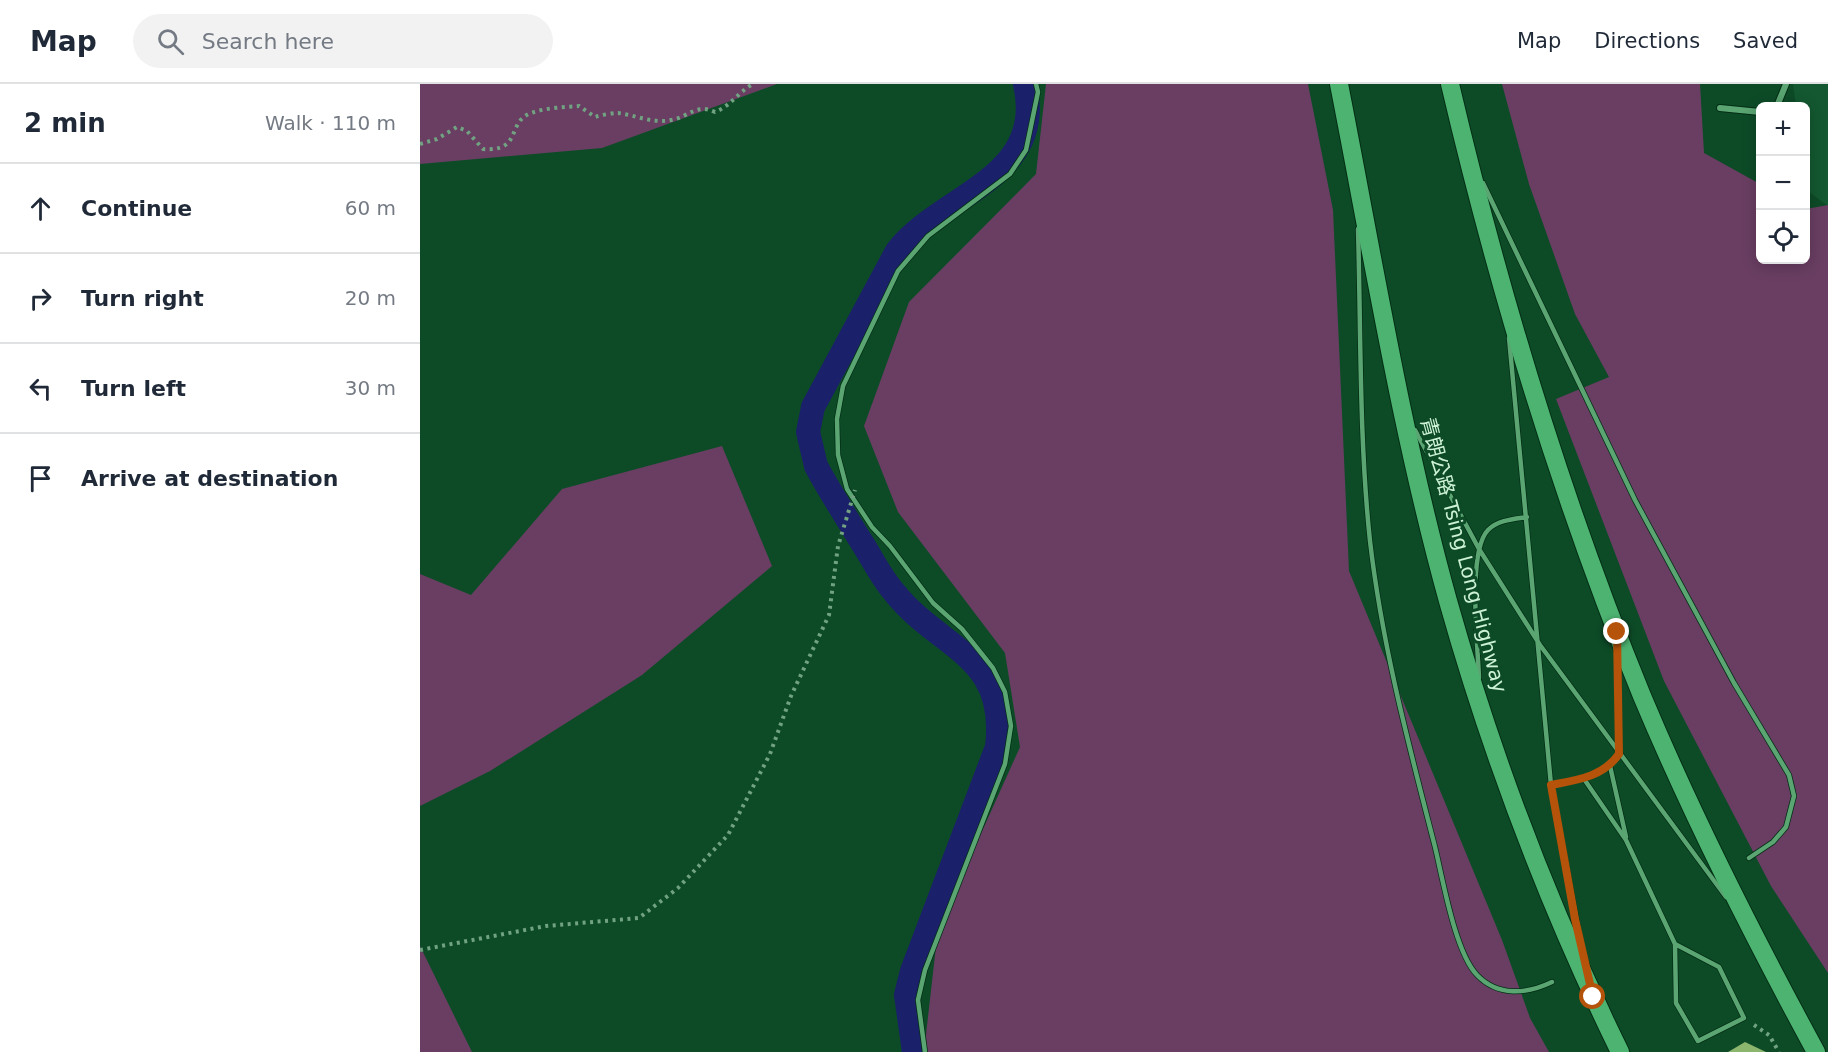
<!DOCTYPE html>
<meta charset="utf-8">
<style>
:root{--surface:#fff;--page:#f2f2f3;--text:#1f2937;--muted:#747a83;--line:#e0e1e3}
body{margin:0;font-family:"DejaVu Sans","Noto Sans TC",sans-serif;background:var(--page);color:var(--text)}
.controls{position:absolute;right:18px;top:18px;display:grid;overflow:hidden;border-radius:9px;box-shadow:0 3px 15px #0003}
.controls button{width:54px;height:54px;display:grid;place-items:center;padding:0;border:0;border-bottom:2px solid var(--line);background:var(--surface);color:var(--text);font:30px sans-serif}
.stop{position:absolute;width:18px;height:18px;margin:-14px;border:4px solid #b45309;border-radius:50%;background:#fff}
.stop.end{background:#b45309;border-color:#fff;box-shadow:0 2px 6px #0008}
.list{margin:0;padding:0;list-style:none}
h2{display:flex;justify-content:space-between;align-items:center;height:78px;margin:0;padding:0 24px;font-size:26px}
h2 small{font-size:20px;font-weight:400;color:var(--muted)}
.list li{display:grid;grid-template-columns:39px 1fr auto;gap:18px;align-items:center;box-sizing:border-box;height:90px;padding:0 24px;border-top:2px solid var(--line)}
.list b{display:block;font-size:22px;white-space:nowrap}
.list em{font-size:20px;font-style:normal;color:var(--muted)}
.icon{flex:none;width:33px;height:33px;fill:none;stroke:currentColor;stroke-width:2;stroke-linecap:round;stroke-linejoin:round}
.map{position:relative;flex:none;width:1408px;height:968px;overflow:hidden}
header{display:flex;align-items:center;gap:36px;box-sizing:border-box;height:84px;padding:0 30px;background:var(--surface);border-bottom:2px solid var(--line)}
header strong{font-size:28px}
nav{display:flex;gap:33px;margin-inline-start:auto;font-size:21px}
.search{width:420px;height:54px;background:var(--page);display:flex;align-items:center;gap:15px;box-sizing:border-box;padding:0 21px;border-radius:33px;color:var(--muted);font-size:22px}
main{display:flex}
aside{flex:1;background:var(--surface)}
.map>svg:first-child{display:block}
.built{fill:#135830}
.green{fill:#693e62}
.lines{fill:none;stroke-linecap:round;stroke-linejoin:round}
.canal{stroke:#1b206b;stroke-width:24}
.building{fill:#8cb56d}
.service-casing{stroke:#032e15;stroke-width:6}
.minor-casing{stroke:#032e15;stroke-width:8}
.motorway-casing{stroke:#032e15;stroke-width:20}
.path{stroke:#71a282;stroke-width:4;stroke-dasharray:3 4.5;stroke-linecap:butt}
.service{stroke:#5aa572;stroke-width:4.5}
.minor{stroke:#5aa572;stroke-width:6}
.motorway{stroke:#4db371;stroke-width:18}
.path-bridge{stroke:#71a282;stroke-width:4;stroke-dasharray:3 4.5;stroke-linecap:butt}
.route{stroke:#b45309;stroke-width:8}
.labels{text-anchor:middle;stroke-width:6;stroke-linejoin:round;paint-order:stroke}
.street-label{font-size:20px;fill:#cdf2d6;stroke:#0d4b27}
</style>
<header>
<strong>Map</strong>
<div class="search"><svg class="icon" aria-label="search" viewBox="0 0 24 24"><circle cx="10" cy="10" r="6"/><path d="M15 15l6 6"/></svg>Search here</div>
<nav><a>Map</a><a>Directions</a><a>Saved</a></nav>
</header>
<main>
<aside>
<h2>2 min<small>Walk · 110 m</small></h2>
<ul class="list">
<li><svg class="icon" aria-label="ahead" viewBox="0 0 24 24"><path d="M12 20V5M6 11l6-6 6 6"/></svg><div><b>Continue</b></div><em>60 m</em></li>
<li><svg class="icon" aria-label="right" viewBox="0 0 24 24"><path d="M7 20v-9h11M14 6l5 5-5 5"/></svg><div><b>Turn right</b></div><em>20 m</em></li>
<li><svg class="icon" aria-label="left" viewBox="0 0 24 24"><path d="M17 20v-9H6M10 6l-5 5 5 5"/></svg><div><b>Turn left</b></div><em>30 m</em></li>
<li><svg class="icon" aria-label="arrive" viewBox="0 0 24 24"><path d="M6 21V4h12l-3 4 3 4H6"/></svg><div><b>Arrive at destination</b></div></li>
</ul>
</aside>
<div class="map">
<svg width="1408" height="968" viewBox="0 0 1408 968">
<rect width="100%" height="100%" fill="#0d4b27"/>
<!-- built -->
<path class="built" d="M1373,0H1408V122L1388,107L1386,22H1376Z"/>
<!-- green -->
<path class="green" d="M0,0H357L182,64L0,80Z
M626,0H888L913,126L929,487L1082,856L1110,934L1129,968H504L518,845L600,663L585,569L478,428L444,342L489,218L616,90Z
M1082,0H1280L1284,69L1340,100V176H1386V125L1408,121V889L1351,802L1244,597L1136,315L1189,293L1155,230L1109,100Z
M302,362L352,482L222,591L70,687L0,722V490L51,511L142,405Z
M0,862L52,968H0Z"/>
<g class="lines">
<!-- canal -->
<path class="canal" d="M494,968L486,911L492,887L577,663C588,570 520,566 474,508C461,493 452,474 441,457C426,433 410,408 396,382L388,348L393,323L477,167C520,111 627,95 605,0"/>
</g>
<!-- building -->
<path class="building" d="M1325,958L1346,968H1308Z"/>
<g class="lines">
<!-- service casing -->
<g class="service-casing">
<path id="service" d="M1063,99L1215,416L1314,599L1369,691L1374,712L1366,743L1353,758L1329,774
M938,145C941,248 939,354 950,457C962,561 989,662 1015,763C1023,796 1035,868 1057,891C1078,913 1107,910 1132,898
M1089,254L1131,701L1163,870
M995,346L1059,465L1120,561L1306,813
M1059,594C1058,562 1047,468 1068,446C1078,436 1094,435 1107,433
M1190,682L1206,753
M1164,695L1206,756L1255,860L1256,919L1278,957L1324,934L1299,883L1255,860
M1131,701C1157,696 1183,693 1199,670L1198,570
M505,968L498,916L505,886L585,680L591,642L585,608L573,584L542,545L513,519L470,462L452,443L427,405L418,371L417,335L423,302L478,187L508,152L590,90L606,66L618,8L616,0"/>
</g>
<!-- minor casing -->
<g class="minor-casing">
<path id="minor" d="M1357,22L1366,0
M1300,24L1340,28"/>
</g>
<!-- motorway casing -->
<g class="motorway-casing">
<path id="motorway" d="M919,0C953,173 981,348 1028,517C1072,673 1129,823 1200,968
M1030,0C1079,208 1141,414 1222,612C1273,734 1333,852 1396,968"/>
</g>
<!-- path -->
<path class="path" d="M0,60L17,55L37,43L47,47L63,65C103,68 86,38 111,29C125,24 144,23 159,22L175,33C182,31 191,29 198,29C215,31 233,40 251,36C269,33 276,19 295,28C311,22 318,8 333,0
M0,866L126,842L219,834L258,804L308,751L350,670L371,612L409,531L418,462L426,436
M1334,941L1349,951L1359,968"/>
<!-- service -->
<use href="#service" class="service"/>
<!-- minor -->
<use href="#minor" class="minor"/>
<!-- motorway -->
<use href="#motorway" class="motorway"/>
<!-- path-bridge -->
<path class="path-bridge" d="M426,436L435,406"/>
</g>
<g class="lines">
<!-- route -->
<path class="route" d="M1173,913L1155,835L1131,701C1157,696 1183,693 1199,670L1197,548"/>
</g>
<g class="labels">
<!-- street labels -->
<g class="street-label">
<text transform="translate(1044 471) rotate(75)" y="7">青朗公路 Tsing Long Highway</text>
</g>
</g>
</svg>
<div class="controls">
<button>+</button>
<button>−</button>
<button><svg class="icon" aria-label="locate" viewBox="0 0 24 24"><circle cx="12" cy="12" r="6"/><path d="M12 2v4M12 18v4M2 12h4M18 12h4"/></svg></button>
</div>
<div class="stop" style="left:1173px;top:913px"></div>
<div class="stop end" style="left:1197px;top:548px"></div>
</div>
</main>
